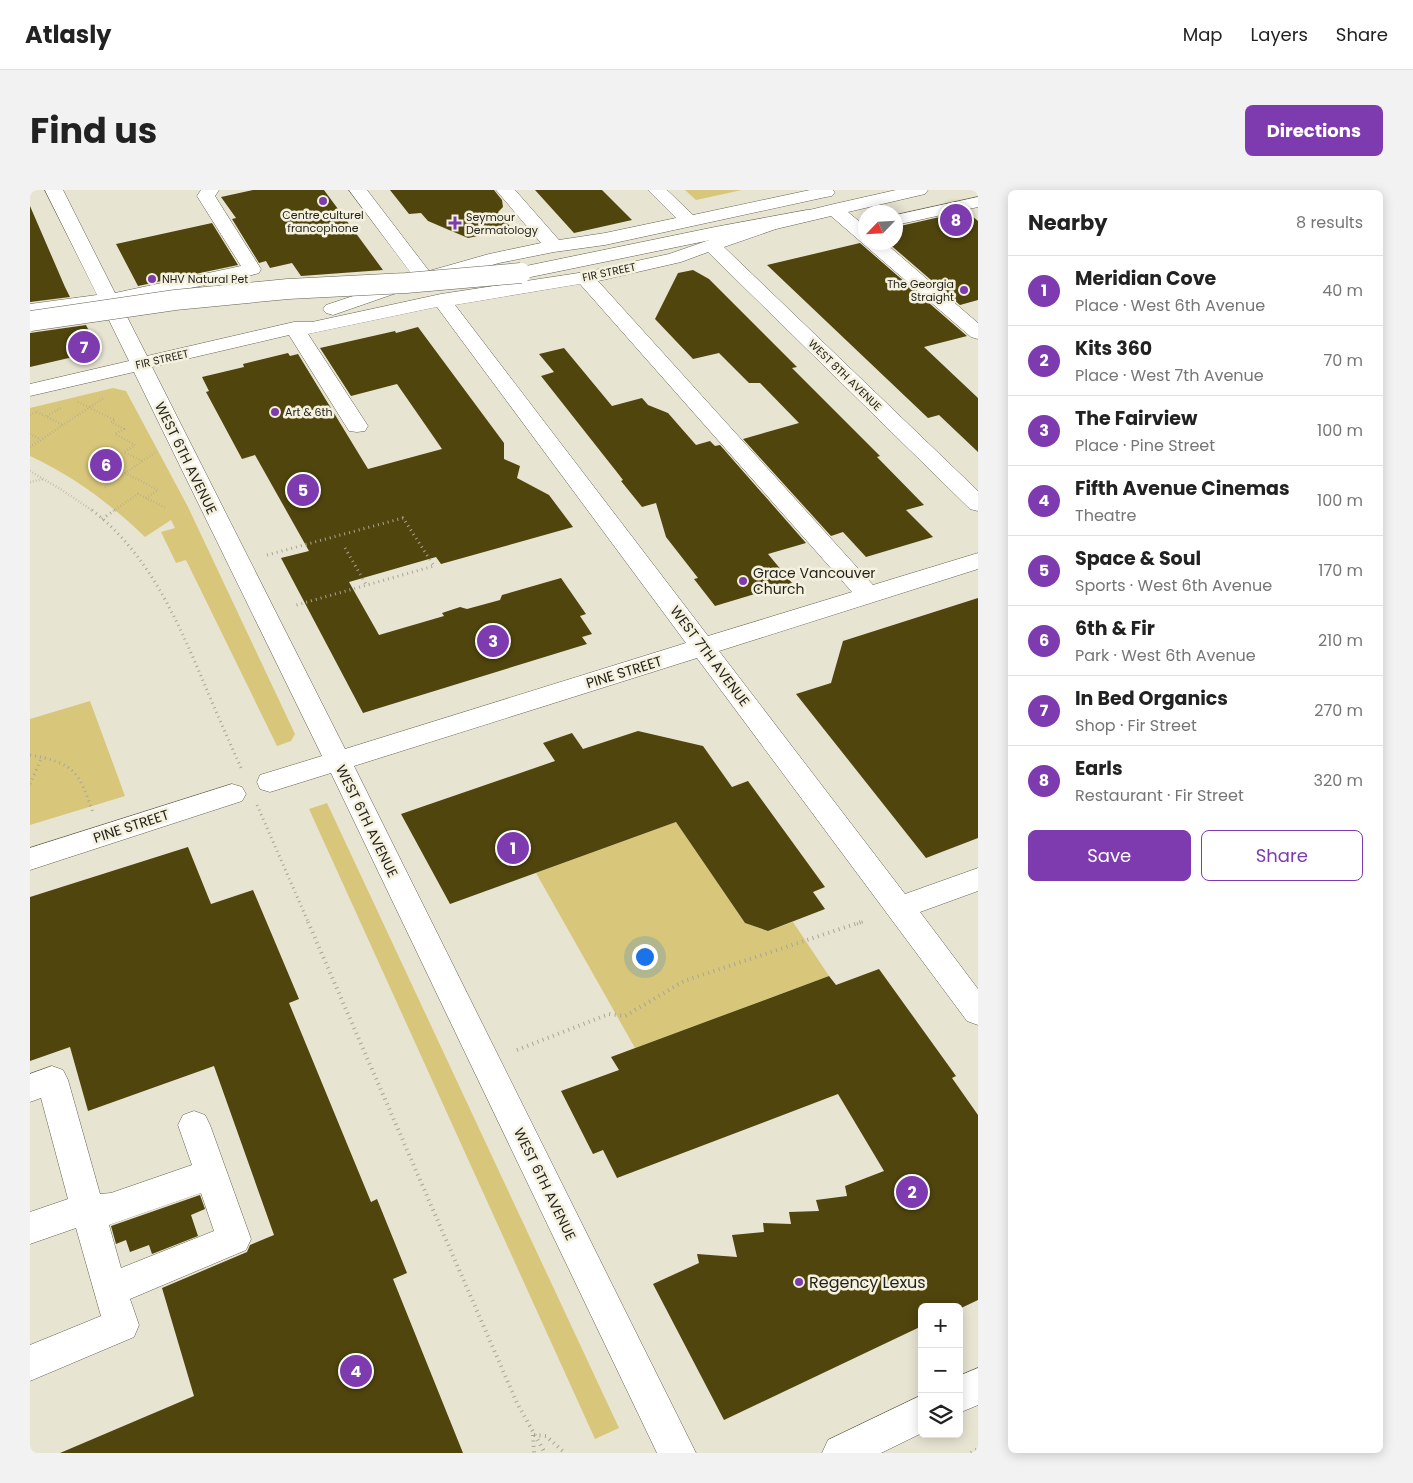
<!DOCTYPE html>
<meta charset="utf-8">
<style>
:root{--surface:#fff;--page:#f2f2f2;--text:#222;--muted:#767676;--line:#e0e0e0;--accent:#7d3baf}
body{margin:0;font-family:Poppins,sans-serif;background:var(--page);color:var(--text)}
.controls{position:absolute;right:15px;bottom:15px;display:grid;overflow:hidden;border-radius:8px;box-shadow:0 2px 12px #0003}
.controls button{width:45px;height:45px;display:grid;place-items:center;padding:0;border:0;border-bottom:1px solid var(--line);background:var(--surface);color:var(--text);font:25px sans-serif}
.compass{position:absolute;left:828px;top:15px;width:45px;height:45px;border-radius:50%;background:var(--surface);box-shadow:0 2px 12px #0003;rotate:245deg}
.you{position:absolute;left:614px;top:766px;width:18px;height:18px;margin:-12px;border:4px solid #fff;border-radius:50%;background:#1a73e8;box-shadow:0 0 0 8px #1a73e833}
.badge{display:grid;place-items:center;width:32px;height:32px;border-radius:50%;background:var(--accent);color:#fff;font-size:16px;font-weight:700}
.pin{position:absolute;translate:-50% -50%;border:2px solid #fff;box-shadow:0 1px 5px #0006}
.list{margin:0;padding:0;list-style:none}
h2{display:flex;justify-content:space-between;align-items:center;height:65px;margin:0;padding:0 20px;font-size:21px}
h2 small{font-size:16px;font-weight:400;color:var(--muted)}
.list li{display:grid;grid-template-columns:32px 1fr auto;gap:15px;align-items:center;box-sizing:border-box;height:70px;padding:0 20px;border-top:1px solid var(--line)}
.list b{display:block;font-size:19px;white-space:nowrap}
.list p{margin:0;font-size:16px;white-space:nowrap;color:var(--muted)}
.list em{font-size:16px;font-style:normal;color:var(--muted)}
.actions{display:flex;gap:10px;padding:15px 20px}
.actions a{flex:1;padding:11px 0;border:1px solid var(--accent);border-radius:8px;text-align:center;font-size:18px;color:var(--accent)}
.actions .main{background:var(--accent);color:#fff}
.icon{flex:none;width:28px;height:28px;fill:none;stroke:currentColor;stroke-width:2;stroke-linecap:round;stroke-linejoin:round}
.map{position:relative;flex:none;width:948px;height:1263px;overflow:hidden;border-radius:8px}
header{display:flex;align-items:center;gap:30px;box-sizing:border-box;height:70px;padding:0 25px;background:var(--surface);border-bottom:1px solid var(--line)}
header strong{font-size:24px}
nav{display:flex;gap:28px;margin-inline-start:auto;font-size:18px}
.intro{display:flex;align-items:center;justify-content:space-between;box-sizing:border-box;height:120px;padding:0 30px}
h1{margin:0;font-size:35px}
.button{padding:12px 22px;border-radius:8px;background:var(--accent);color:#fff;font-size:18px;font-weight:700}
main{display:flex;gap:30px;padding:0 30px}
aside{flex:1;background:var(--surface);border-radius:8px;box-shadow:0 2px 12px #0003}
.map>svg:first-child{display:block}
.green{fill:#d8c77a}
.building{fill:#50450d}
.lines{fill:none;stroke-linecap:round;stroke-linejoin:round}
.minor-casing{stroke:#646151;stroke-width:1}
.major-casing{stroke:#646151;stroke-width:1}
.highway-casing{stroke:#646151;stroke-width:1}
.path-far2{stroke:#a8a597;stroke-width:2.5;stroke-dasharray:0.5 2.5;stroke-linecap:butt}
.path-far1{stroke:#a8a597;stroke-width:3;stroke-dasharray:1 4;stroke-linecap:butt}
.path{stroke:#a8a597;stroke-width:4;stroke-dasharray:1 4.5;stroke-linecap:butt}
.minor{fill:#fff;fill-rule:evenodd}
.major{fill:#fff;fill-rule:evenodd}
.highway{fill:#fff;fill-rule:evenodd}
.highway-bridge-casing{stroke:#646151;stroke-width:21;stroke-linecap:butt}
.highway-bridge{stroke:#fff;stroke-width:20}
.poi-dot{fill:#7d3baf;stroke:#f5f1df;stroke-width:2}
.labels{text-anchor:middle;stroke-width:5;stroke-linejoin:round;paint-order:stroke}
.far-poi-label{font-size:11px;fill:#211f19;stroke:#f5f1df;text-anchor:start}
.far-street-label{font-size:11px;fill:#211f19;stroke:#f5f1df}
.street-label{font-size:14px;fill:#211f19;stroke:#f5f1df}
.poi-label{font-size:14px;fill:#211f19;stroke:#f5f1df;text-anchor:start}
.near-poi-label{font-size:16px;fill:#211f19;stroke:#f5f1df;text-anchor:start}
</style>
<header>
<strong>Atlasly</strong>
<nav><a>Map</a><a>Layers</a><a>Share</a></nav>
</header>
<div class="intro"><h1>Find us</h1><a class="button">Directions</a></div>
<main>
<div class="map">
<svg width="948" height="1263" viewBox="0 0 948 1263">
<rect width="100%" height="100%" fill="#e8e4d2"/>
<!-- green -->
<path class="green" d="M655,0H712L666,10Z
M83,198L96,201L158,317L265,544L261,551L247,556L156,370L146,373L131,342L145,338L141,330L115,347C81,314 43,286 0,266V218Z
M60,511L95,606L0,635V529Z
M297,613L589,1238L565,1249L279,619Z
M646,632L715,733L738,741L763,732L799,786L605,858L506,683Z"/>
<!-- building -->
<path class="building" d="M223,0H294L353,80L271,86L262,73L240,78L236,71L229,73L202,29L206,28L191,7Z
M360,0H464L472,10L473,17L468,22L482,39L438,48L398,31L391,23L379,24Z
M505,0H572L602,30L544,43Z
M0,16L35,97L40,107L0,112Z
M936,21L948,31V110L930,115L857,52H866V37Z
M182,33L208,75L108,96L86,54Z
M830,53L937,146L894,157L948,208V262L909,225L898,228L737,75Z
M663,80L679,89L767,177L762,178L850,266L847,267L894,315L876,320L903,347L836,367L813,342L801,346L713,249L769,233L730,193H719L689,163L663,169L625,129L648,83Z
M56,135L69,161L0,177V143Z
M388,137L474,253V269L490,276L487,288L519,305L543,337L411,374L406,367L319,392L349,445L414,426L412,423L430,417L437,419L470,410L472,405L531,388L556,424L550,426L562,444L552,447L557,454L333,523L251,368L279,361L225,265L212,269L176,202L179,201L172,187L214,177L213,174L258,163L260,166L268,164L338,279L412,259L367,194L321,206L290,158L365,141L366,143Z
M534,158L582,216L612,208L618,215L638,223L666,255L680,251L685,256L690,255L776,353L738,364L762,393L685,416L664,389L668,388L636,347L626,313L612,317L591,291L593,290L586,281L511,186L524,182L509,164Z
M948,408V648L896,668L766,504L801,493L813,451Z
M608,541L673,556L702,597L718,591L795,697L783,702L795,719L738,741L715,733L646,632L420,714L371,624L525,571L513,553L542,543L553,559Z
M158,657L181,714L223,700L269,809L259,813L341,1012L347,1009L377,1083L363,1089L433,1263H30L164,1206L132,1098L217,1062L220,1055L244,1045L184,876L58,921L40,857L0,871V707Z
M849,779L926,886L922,888L948,925V1110L929,1119V1117H892V1136L694,1230L623,1094L669,1073L667,1064L707,1067L702,1045L734,1042L733,1033L761,1034L759,1022L789,1021L786,1010L817,1006L815,996L854,981L808,904L587,988L573,960L563,964L531,901L589,880L581,867L799,786L806,795Z
M170,1005L175,1019L161,1025L168,1046L122,1064L119,1055L100,1062L96,1050L86,1054L81,1036Z"/>
<g class="lines">
<!-- minor casing -->
<g class="minor-casing">
<path id="minor" d="M15,0H33L85,103L211,76L167,6L171,0H189L185,6L231,79L229,83L222,85L90,113L117,166L264,132H282L411,104L555,82L639,64L734,31L804,14L866,0H898L895,4L818,22L836,37V52H854L948,133V149L941,147L801,26L746,39L694,57L948,301V321L940,319L678,62L651,72L568,91L843,395L948,363V379L689,461L875,704L948,678V701L890,722L948,799V835L937,831L667,468L324,576L666,1263H627L301,583L240,602L230,599L227,592L230,585L292,566L104,182L0,206V194L99,171L72,116L0,126V114L67,105ZM550,94L822,402L678,446L425,115ZM407,117L656,453L315,559L122,177L259,145L319,241L327,242L335,241L338,236L278,144Z
M319,0H337L399,81L459,64L511,53L466,0H485L529,50L575,43L646,28L618,0H637L663,25L780,0H803L805,2L802,6L796,7L575,55L524,62L469,73L378,99L303,125L296,123L293,119L296,115L383,86Z
M948,7V17L866,35V25Z
M202,594L212,597L216,604L212,611L0,680V658Z
M22,876L33,880L38,890L70,1004L81,1003L162,975L148,935L153,925L164,921L175,925L180,935L221,1049L216,1060L100,1109L109,1135L104,1147L0,1191V1155L71,1126L46,1038L0,1054V1022L38,1009L11,908L0,912V884ZM171,1003L184,1041L91,1078L79,1035Z"/>
</g>
<!-- major casing -->
<g class="major-casing">
<path id="major" d="M948,1178V1215L929,1223V1186Z
M892,1205V1243L851,1263H792L798,1250Z"/>
</g>
<!-- highway casing -->
<g class="highway-casing">
<path id="highway" d="M777,20L783,21L786,25L783,29L491,89L484,87L482,83L484,79L491,77L685,37Z"/>
</g>
<!-- path-far2 -->
<path class="path-far2" d="M48,212L85,230L81,232L94,239L85,244L105,255L94,262L112,271
M7,222L33,235
M0,225L6,222
M17,226L32,217
M0,244L10,249
M0,257L75,207
M0,281L32,300L63,321
M95,283L128,300L116,308L136,318
M0,292L14,289
M75,297L126,262
M83,321L108,304L116,308"/>
<!-- path-far1 -->
<path class="path-far1" d="M62,320C117,363 144,423 171,486C184,517 198,549 212,580
M72,329L85,320
M315,358L337,396
M237,365L373,328L404,376L263,416
M0,565C44,573 49,581 63,623
M0,594L12,567
M227,615L279,734
M827,734L835,731"/>
<!-- path -->
<path class="path" d="M278,732L487,1213L515,1263
M487,860L579,824L595,826L654,791L831,732
M503,1245L504,1263
M504,1245L516,1246L535,1263
M941,1263L948,1259"/>
<!-- minor -->
<use href="#minor" class="minor"/>
<!-- major -->
<use href="#major" class="major"/>
<!-- highway -->
<use href="#highway" class="highway"/>
<!-- highway-bridge casing -->
<g class="highway-bridge-casing">
<path id="highway-bridge" d="M0,131L145,110L258,99L376,93L491,83"/>
</g>
<!-- highway-bridge -->
<use href="#highway-bridge" class="highway-bridge"/>
</g>
<!-- markers -->
<g class="poi-dot">
<circle cx="293" cy="11" r="5"/>
<path d="M422.5 25.5h5v5h5v5h-5v5h-5v-5h-5v-5h5z"/>
<circle cx="122" cy="89" r="5"/>
<circle cx="934" cy="100" r="5"/>
<circle cx="245" cy="222" r="5"/>
<circle cx="713" cy="391" r="5"/>
<circle cx="769" cy="1092" r="5"/>
</g>
<g class="labels">
<!-- far-poi labels -->
<g class="far-poi-label">
<text x="293" y="29" text-anchor="middle">Centre culturel<tspan x="293" dy="13">francophone</tspan></text>
<text x="436" y="31">Seymour<tspan x="436" dy="13">Dermatology</tspan></text>
<text x="132" y="93">NHV Natural Pet</text>
<text x="924" y="98" text-anchor="end">The Georgia<tspan x="924" dy="13">Straight</tspan></text>
<text x="255" y="226">Art &amp; 6th</text>
</g>
<!-- far-street labels -->
<g class="far-street-label">
<text transform="translate(579 82) rotate(-12)" y="4">FIR STREET</text>
<text transform="translate(132 169) rotate(-13)" y="4">FIR STREET</text>
<text transform="translate(815 185) rotate(44)" y="4">WEST 8TH AVENUE</text>
</g>
<!-- street labels -->
<g class="street-label">
<text transform="translate(156 268) rotate(64)" y="5">WEST 6TH AVENUE</text>
<text transform="translate(680 466) rotate(53)" y="5">WEST 7TH AVENUE</text>
<text transform="translate(594 482) rotate(-17)" y="5">PINE STREET</text>
<text transform="translate(337 631) rotate(64)" y="5">WEST 6TH AVENUE</text>
<text transform="translate(101 636) rotate(-18)" y="5">PINE STREET</text>
<text transform="translate(515 994) rotate(64)" y="5">WEST 6TH AVENUE</text>
</g>
<!-- poi labels -->
<g class="poi-label">
<text x="723" y="388">Grace Vancouver<tspan x="723" dy="16">Church</tspan></text>
</g>
<!-- near-poi labels -->
<g class="near-poi-label">
<text x="779" y="1098">Regency Lexus</text>
</g>
</g>
</svg>
<div class="controls">
<button>+</button>
<button>−</button>
<button><svg class="icon" aria-label="layers" viewBox="0 0 24 24"><path d="M12 4l9 5-9 5-9-5zM3 14l9 5 9-5"/></svg></button>
</div>
<svg class="compass" viewBox="-18 -18 36 36"><path d="M0-13l5 13h-10z" fill="#e53935"/><path d="M0 13l5-13h-10z" fill="#767676"/></svg>
<div class="you"></div>
<div class="pin badge" style="left:483px;top:658px">1</div>
<div class="pin badge" style="left:882px;top:1002px">2</div>
<div class="pin badge" style="left:463px;top:451px">3</div>
<div class="pin badge" style="left:326px;top:1181px">4</div>
<div class="pin badge" style="left:273px;top:300px">5</div>
<div class="pin badge" style="left:76px;top:275px">6</div>
<div class="pin badge" style="left:54px;top:157px">7</div>
<div class="pin badge" style="left:926px;top:30px">8</div>
</div>
<aside>
<h2>Nearby<small>8 results</small></h2>
<ul class="list">
<li><span class="badge">1</span><div><b>Meridian Cove</b><p>Place · West 6th Avenue</p></div><em>40 m</em></li>
<li><span class="badge">2</span><div><b>Kits 360</b><p>Place · West 7th Avenue</p></div><em>70 m</em></li>
<li><span class="badge">3</span><div><b>The Fairview</b><p>Place · Pine Street</p></div><em>100 m</em></li>
<li><span class="badge">4</span><div><b>Fifth Avenue Cinemas</b><p>Theatre</p></div><em>100 m</em></li>
<li><span class="badge">5</span><div><b>Space &amp; Soul</b><p>Sports · West 6th Avenue</p></div><em>170 m</em></li>
<li><span class="badge">6</span><div><b>6th &amp; Fir</b><p>Park · West 6th Avenue</p></div><em>210 m</em></li>
<li><span class="badge">7</span><div><b>In Bed Organics</b><p>Shop · Fir Street</p></div><em>270 m</em></li>
<li><span class="badge">8</span><div><b>Earls</b><p>Restaurant · Fir Street</p></div><em>320 m</em></li>
</ul>
<div class="actions"><a class="main">Save</a><a>Share</a></div>
</aside>
</main>
